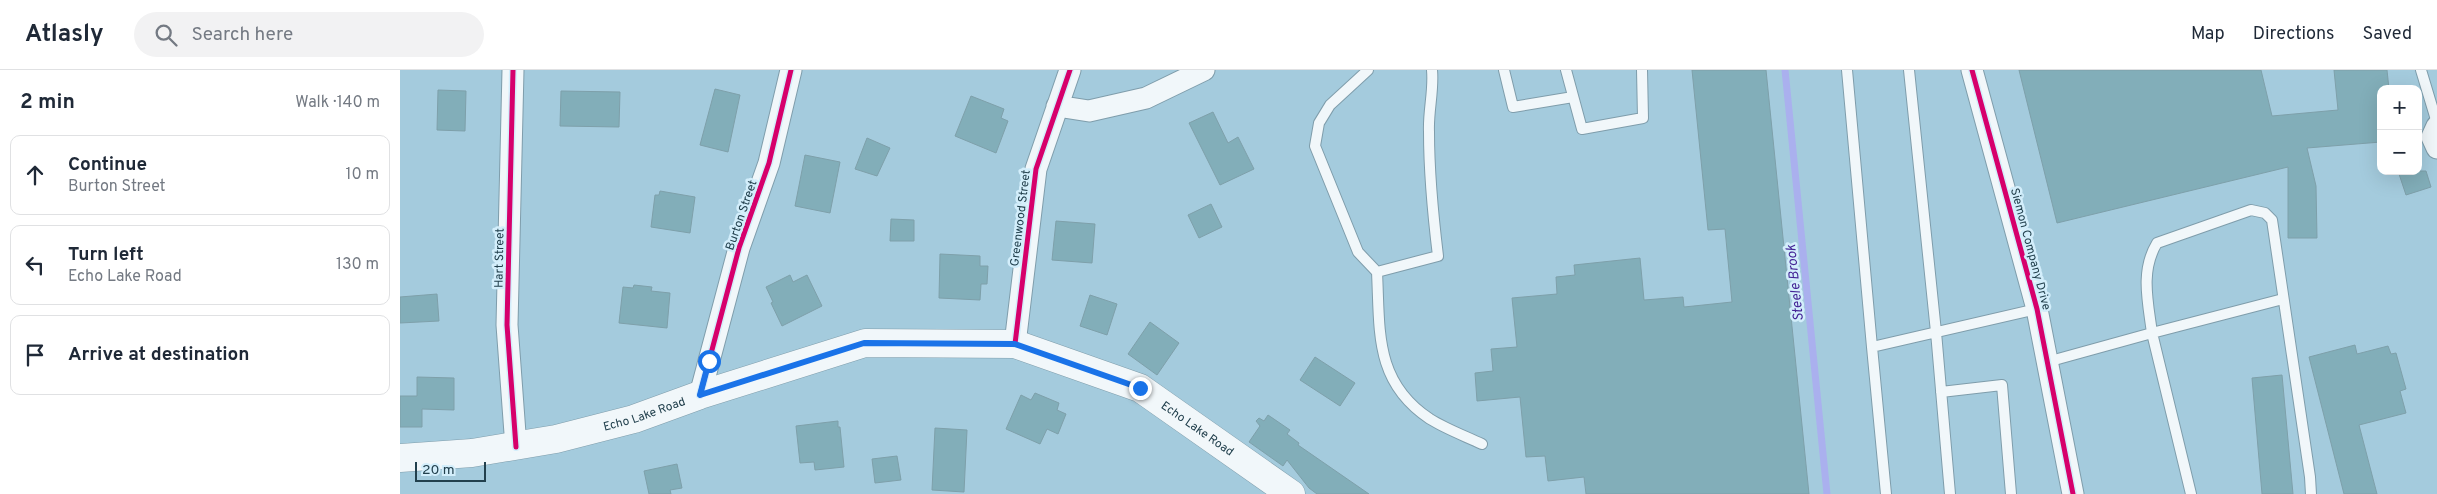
<!DOCTYPE html>
<meta charset="utf-8">
<style>
:root{--surface:#fff;--page:#f2f2f3;--text:#1f2937;--muted:#747a83;--line:#e0e1e3}
body{margin:0;font-family:Overpass,sans-serif;background:var(--page);color:var(--text)}
.controls{position:absolute;right:15px;top:15px;display:grid;overflow:hidden;border-radius:10px;box-shadow:0 5px 20px #0002}
.controls button{width:45px;height:45px;display:grid;place-items:center;padding:0;border:0;border-bottom:1px solid var(--line);background:var(--surface);color:var(--text);font:25px sans-serif}
.scale{position:absolute;left:15px;bottom:12px;width:71px;box-sizing:border-box;padding-left:5px;border:2px solid #22404d;border-top:0;font-size:14px;line-height:18px;white-space:nowrap;color:#22404d;-webkit-text-stroke:4px #d3eefb;paint-order:stroke}
.stop{position:absolute;width:15px;height:15px;margin:-11px;border:4px solid #1a73e8;border-radius:50%;background:#fff}
.stop.end{background:#1a73e8;border-color:#fff;box-shadow:0 1px 5px #0008}
.list{margin:0;padding:0;list-style:none}
h2{display:flex;justify-content:space-between;align-items:center;height:65px;margin:0;padding:0 20px;font-size:21px}
h2 small{font-size:16px;font-weight:400;color:var(--muted)}
.list li{display:grid;grid-template-columns:32px 1fr auto;gap:15px;align-items:center;box-sizing:border-box;height:80px;margin:0 10px 10px;padding:0 10px;border:1px solid var(--line);border-radius:10px}
.list b{display:block;font-size:19px;white-space:nowrap}
.list p{margin:0;font-size:16px;white-space:nowrap;color:var(--muted)}
.list em{font-size:16px;font-style:normal;color:var(--muted)}
.icon{flex:none;width:28px;height:28px;fill:none;stroke:currentColor;stroke-width:2;stroke-linecap:round;stroke-linejoin:round}
.map{position:relative;flex:none;width:2037px;height:424px;overflow:hidden}
header{display:flex;align-items:center;gap:30px;box-sizing:border-box;height:70px;padding:0 25px;background:var(--surface);border-bottom:1px solid var(--line)}
header strong{font-size:24px}
nav{display:flex;gap:28px;margin-inline-start:auto;font-size:18px}
.search{width:350px;height:45px;background:var(--page);display:flex;align-items:center;gap:12px;box-sizing:border-box;padding:0 18px;border-radius:28px;color:var(--muted);font-size:19px}
main{display:flex}
aside{flex:1;background:var(--surface)}
.map>svg:first-child{display:block}
.lines{fill:none;stroke-linecap:round;stroke-linejoin:round}
.stream{stroke:#aab0ee;stroke-width:7}
.building{fill:#82aeb9;stroke:#7ea0aa}
.service-casing{stroke:#7f9dab;stroke-width:12}
.minor-casing{stroke:#7f9dab;stroke-width:23}
.secondary-casing{stroke:#7f9dab;stroke-width:29}
.service{stroke:#f1f7fa;stroke-width:10}
.minor{stroke:#f1f7fa;stroke-width:21}
.secondary{stroke:#f1f7fa;stroke-width:28}
.cycleway-casing{stroke:#d3eefb;stroke-width:8}
.cycleway{stroke:#d6006c;stroke-width:5}
.route{stroke:#1a73e8;stroke-width:6}
.labels{text-anchor:middle;stroke-width:5;stroke-linejoin:round;paint-order:stroke}
.street-label{font-size:12px;fill:#22404d;stroke:#d3eefb}
.water-label{font-size:14px;font-style:italic;fill:#442496;stroke:#d3eefb}
</style>
<header>
<strong>Atlasly</strong>
<div class="search"><svg class="icon" aria-label="search" viewBox="0 0 24 24"><circle cx="10" cy="10" r="6"/><path d="M15 15l6 6"/></svg>Search here</div>
<nav><a>Map</a><a>Directions</a><a>Saved</a></nav>
</header>
<main>
<aside>
<h2>2 min<small>Walk · 140 m</small></h2>
<ul class="list">
<li><svg class="icon" aria-label="ahead" viewBox="0 0 24 24"><path d="M12 20V5M6 11l6-6 6 6"/></svg><div><b>Continue</b><p>Burton Street</p></div><em>10 m</em></li>
<li><svg class="icon" aria-label="left" viewBox="0 0 24 24"><path d="M17 20v-9H6M10 6l-5 5 5 5"/></svg><div><b>Turn left</b><p>Echo Lake Road</p></div><em>130 m</em></li>
<li><svg class="icon" aria-label="arrive" viewBox="0 0 24 24"><path d="M6 21V4h12l-3 4 3 4H6"/></svg><div><b>Arrive at destination</b></div></li>
</ul>
</aside>
<div class="map">
<svg width="2037" height="424" viewBox="0 0 2037 424">
<rect width="100%" height="100%" fill="#a4cbdd"/>
<g class="lines">
<!-- stream -->
<path class="stream" d="M1385,0L1427,424"/>
</g>
<!-- building -->
<path class="building" d="M1292,0H1366L1409,424H1186L1184,407L1148,411L1145,386L1126,387L1120,327L1077,331L1075,303L1093,301L1091,279L1117,277L1112,228L1157,224L1156,207L1175,205L1174,195L1240,188L1244,230L1283,227L1284,237L1332,232L1325,159L1308,160Z
M1619,0H1861L1872,46L1938,40L1934,0H1987L1989,19H1981V72L1907,78L1916,116L1917,168H1888V97L1657,153Z
M315,19L340,25L328,82L300,75Z
M38,20L66,21L65,61L37,60Z
M161,21L220,22L219,57L160,56Z
M571,26L604,39L601,48L608,51L596,83L555,66Z
M813,42L828,73L838,67L854,99L820,115L789,53Z
M467,68L490,78L477,106L455,99Z
M405,85L440,92L430,143L395,136Z
M1998,101H2026L2031,117L2006,125Z
M260,121L295,127L290,163L251,157L255,125H259Z
M811,134L822,157L799,168L788,145Z
M491,149L514,150V171H490Z
M656,151L695,154L692,193L652,190Z
M540,184L580,186V196H588L587,214H581L580,230L539,228Z
M390,205L393,212L407,205L422,236L382,256L371,233L373,232L366,217Z
M234,215L252,217L251,221L270,223L267,258L219,253L223,217L233,218Z
M37,224L39,251L0,253V227Z
M690,225L717,234L707,265L680,256Z
M750,252L779,273L757,305L728,284Z
M1955,275L1957,284L1988,276L1991,284L1996,283L2006,319L2000,321L2006,343L1959,355L1977,424H1944L1909,287Z
M915,287L955,313L940,336L900,310Z
M1882,305L1893,424H1862L1852,308Z
M17,307L54,308V340L22,339V357H0V326H17Z
M635,323L659,333L657,340L666,344L658,364L647,359L640,374L606,359L621,325L631,330Z
M868,345L890,360L887,364L899,373L898,375L969,424H917L909,418L887,390L883,396L849,372L860,356L856,351L859,348L864,351Z
M438,351V357H440L444,397L415,400L414,392L400,393L396,356Z
M535,358L567,360L564,422L532,420Z
M497,386L501,410L475,413L472,389Z
M277,394L282,418L270,420L271,424H249L244,401Z"/>
<g class="lines">
<!-- service casing -->
<g class="service-casing">
<path id="service" d="M968,0L930,35L919,53L915,76L958,182L977,202L1038,186C1033,145 1029,104 1029,62C1028,41 1034,21 1032,0
M1104,0L1113,37L1173,27
M1166,0L1182,59L1243,48L1242,0
M1447,0L1472,277L1637,239
M1509,0L1536,262L1550,424
M2021,0L2037,53
M977,202C980,261 974,312 1030,349C1046,359 1065,366 1082,374
M1883,229L1752,263C1748,232 1740,201 1757,173L1851,140L1865,143L1872,150L1910,407L1911,424
M1472,277L1486,424
M1647,292L1752,263L1791,424
M1541,322L1602,315L1611,424"/>
</g>
<!-- minor casing -->
<g class="minor-casing">
<path id="minor" d="M113,0L107,255L116,377
M1572,0L1637,239L1673,424
M657,36L689,41L746,28L804,0
M2037,56L2032,67L2037,78
M615,274L636,99L670,0
M300,325L339,178L369,93L391,0"/>
</g>
<!-- secondary casing -->
<g class="secondary-casing">
<g id="secondary">
<path id="s1" d="M0,388L72,383L156,369L234,349L300,325L465,273L615,274L740,318L891,424"/>
</g>
</g>
<!-- service -->
<use href="#service" class="service"/>
<!-- minor -->
<use href="#minor" class="minor"/>
<!-- secondary -->
<use href="#secondary" class="secondary"/>
<!-- cycleway casing -->
<g class="cycleway-casing">
<path id="cycleway" d="M113,0L107,255L116,377
M1572,0L1637,239L1673,424
M615,274L636,99L670,0
M300,325L339,178L369,93L391,0"/>
</g>
<!-- cycleway -->
<use href="#cycleway" class="cycleway"/>
</g>
<g class="lines">
<!-- route -->
<path class="route" d="M309,291L300,325L464,273L615,274L740,318"/>
</g>
<g class="labels">
<!-- street labels -->
<g class="street-label">
<text transform="translate(341 145) rotate(-71)" y="4">Burton Street</text>
<text transform="translate(620 148) rotate(-83)" y="4">Greenwood Street</text>
<text transform="translate(1631 179) rotate(75)" y="4">Siemon Company Drive</text>
<text transform="translate(99 188) rotate(-89)" y="4">Hart Street</text>
<text dy="4" stroke="none"><textPath href="#s1" startOffset="249">Echo Lake Road</textPath></text>
<text dy="4" stroke="none"><textPath href="#s1" startOffset="834">Echo Lake Road</textPath></text>
</g>
<!-- water labels -->
<g class="water-label">
<text transform="translate(1394 213) rotate(-96)" y="5">Steele Brook</text>
</g>
</g>
</svg>
<div class="controls">
<button>+</button>
<button>−</button>
</div>
<div class="scale">20 m</div>
<div class="stop" style="left:309px;top:291px"></div>
<div class="stop end" style="left:740px;top:318px"></div>
</div>
</main>
